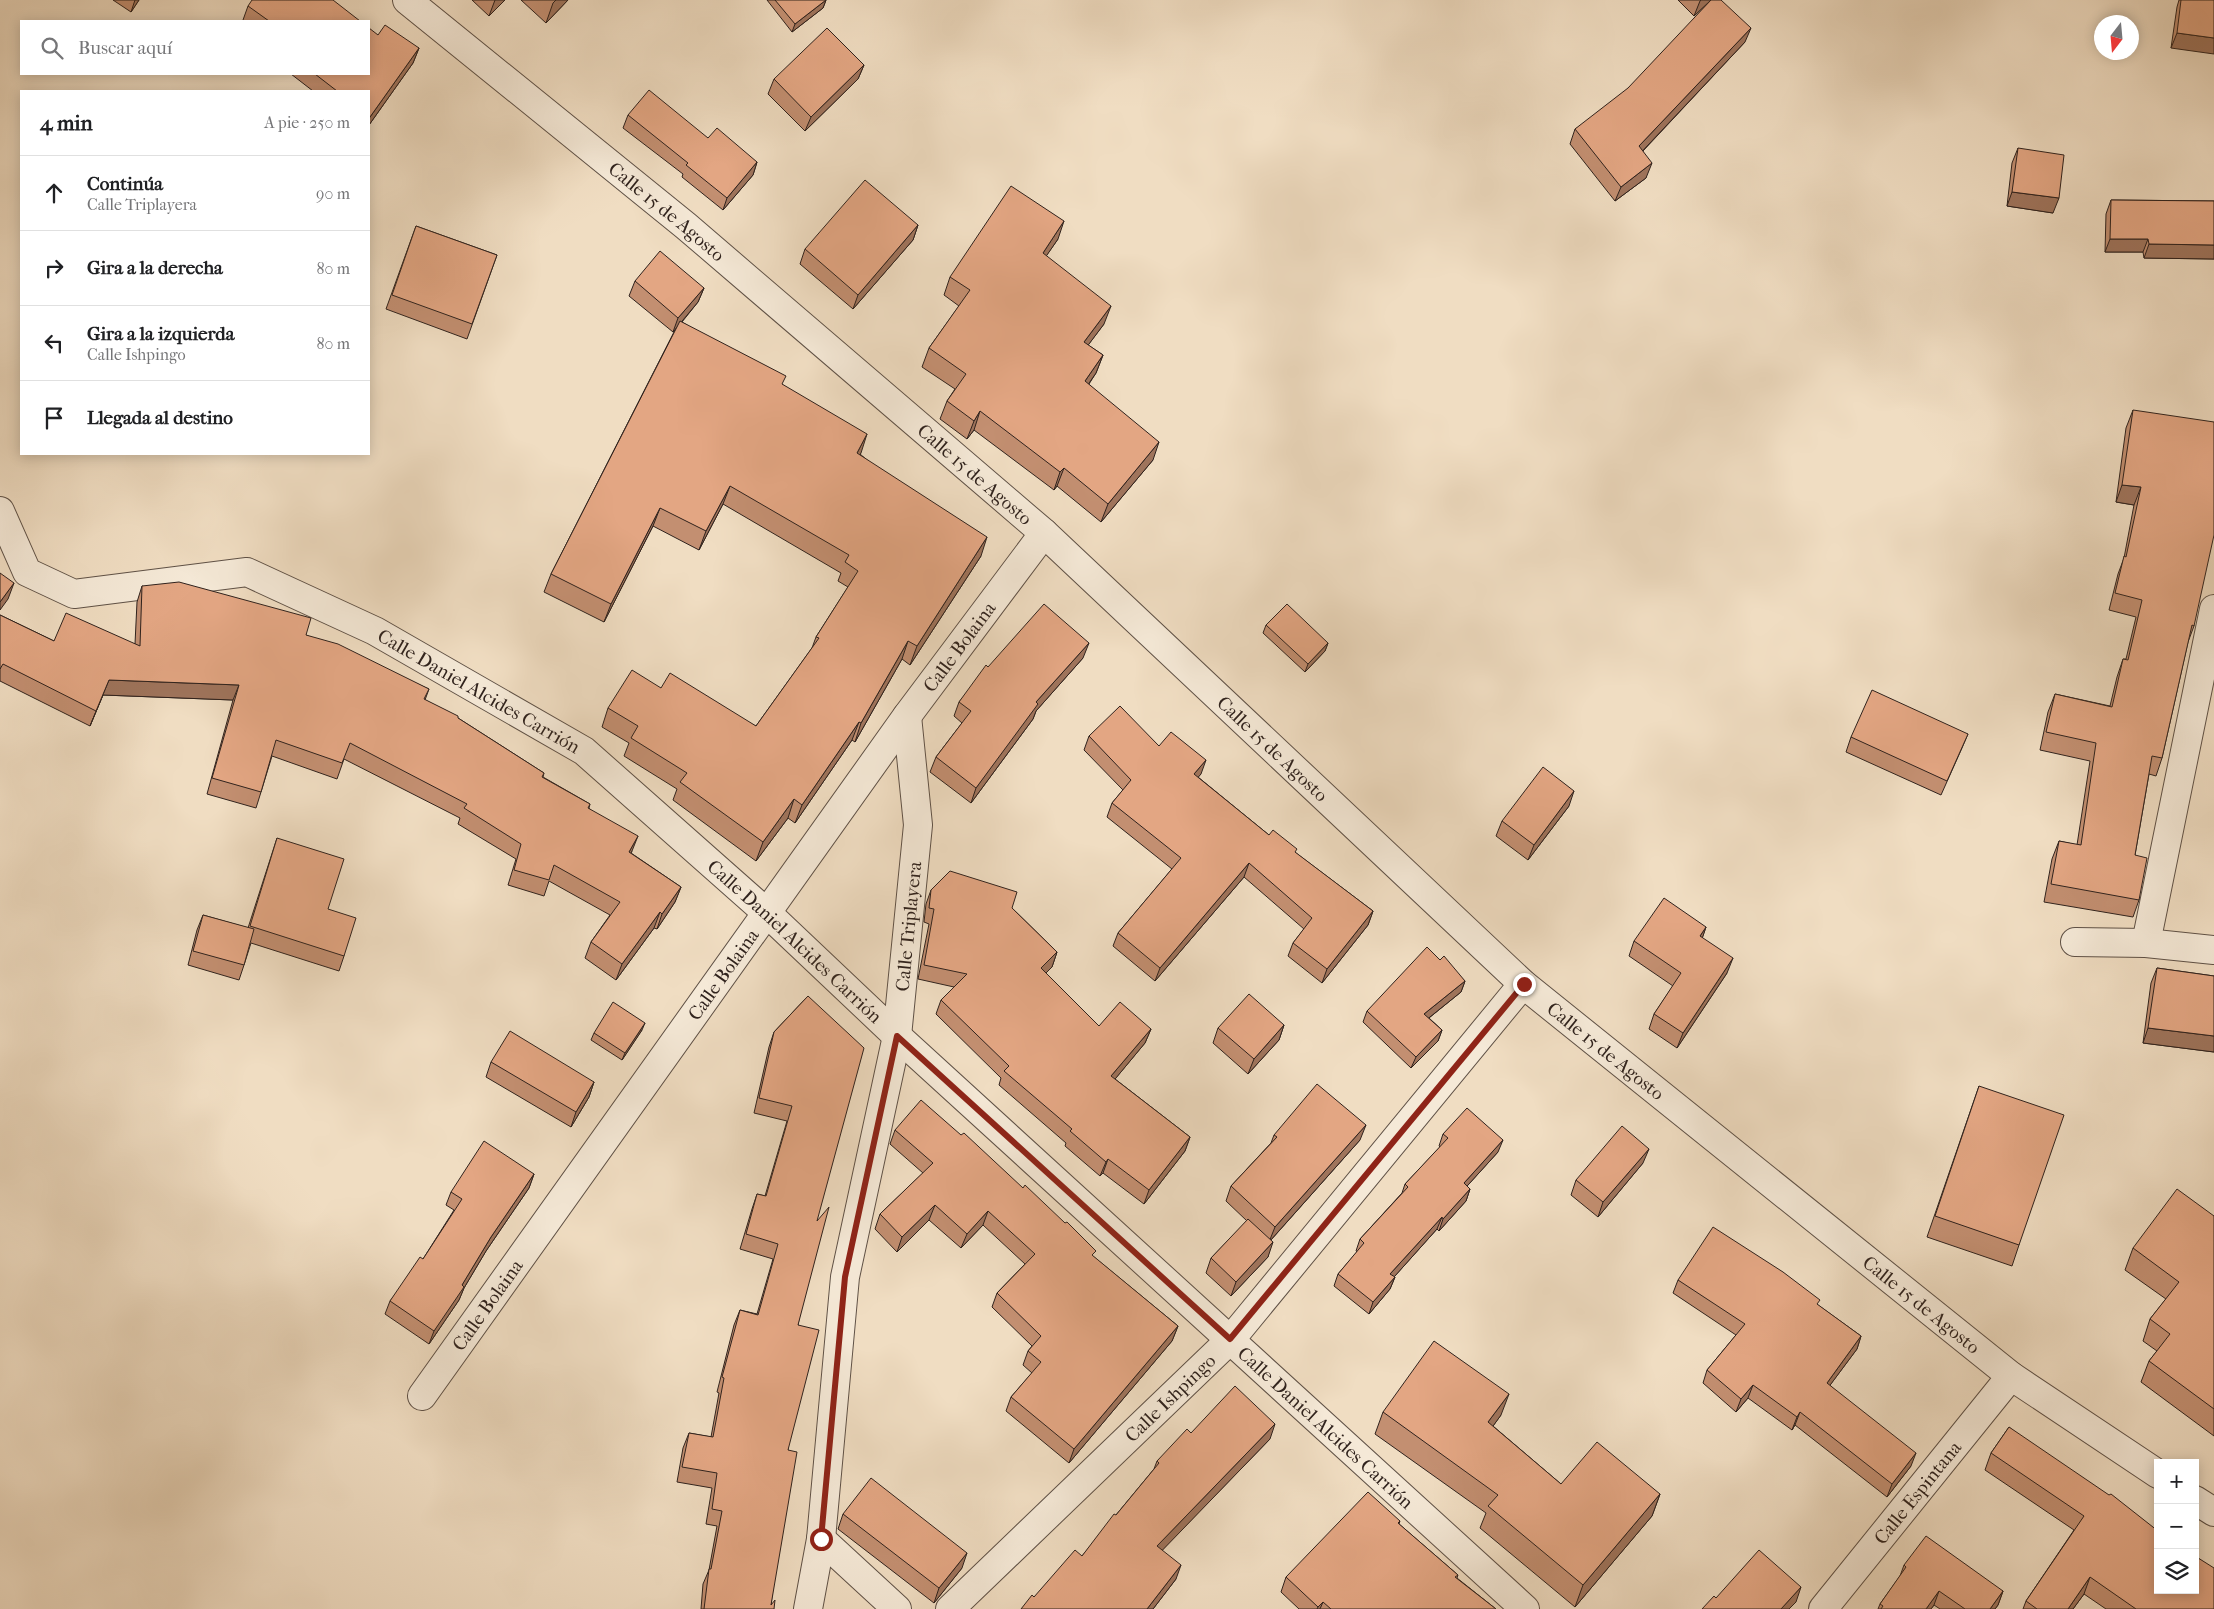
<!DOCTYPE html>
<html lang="es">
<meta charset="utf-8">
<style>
:root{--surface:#fff;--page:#f2f2f2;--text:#202124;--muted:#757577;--line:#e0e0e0}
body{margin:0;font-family:"IM FELL French Canon",serif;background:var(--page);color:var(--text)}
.controls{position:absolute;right:15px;bottom:15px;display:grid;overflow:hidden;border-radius:0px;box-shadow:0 2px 12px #0003}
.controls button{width:45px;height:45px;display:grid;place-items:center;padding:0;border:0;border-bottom:1px solid var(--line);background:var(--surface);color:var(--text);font:25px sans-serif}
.compass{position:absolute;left:2094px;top:15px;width:45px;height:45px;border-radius:50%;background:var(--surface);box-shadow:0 2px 12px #0003;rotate:196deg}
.stop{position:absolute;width:15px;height:15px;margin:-11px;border:4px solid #8f2418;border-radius:50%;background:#fff}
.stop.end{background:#8f2418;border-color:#fff;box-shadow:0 1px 5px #0008}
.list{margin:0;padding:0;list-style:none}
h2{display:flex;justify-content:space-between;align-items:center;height:65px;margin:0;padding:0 20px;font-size:21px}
h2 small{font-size:16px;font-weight:400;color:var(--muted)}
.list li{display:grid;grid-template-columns:32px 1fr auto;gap:15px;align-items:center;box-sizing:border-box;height:75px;padding:0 20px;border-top:1px solid var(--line)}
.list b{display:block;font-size:19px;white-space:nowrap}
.list p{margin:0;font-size:16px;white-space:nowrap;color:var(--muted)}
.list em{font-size:16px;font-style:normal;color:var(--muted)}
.icon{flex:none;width:28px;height:28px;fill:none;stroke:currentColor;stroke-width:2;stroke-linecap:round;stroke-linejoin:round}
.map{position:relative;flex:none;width:2214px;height:1609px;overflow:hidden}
.search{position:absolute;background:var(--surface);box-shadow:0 2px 12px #0003;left:20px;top:20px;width:350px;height:55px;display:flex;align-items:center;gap:12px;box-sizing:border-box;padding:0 18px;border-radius:0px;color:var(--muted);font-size:19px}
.panel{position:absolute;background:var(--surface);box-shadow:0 2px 12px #0003;left:20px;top:90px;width:350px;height:365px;border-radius:0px}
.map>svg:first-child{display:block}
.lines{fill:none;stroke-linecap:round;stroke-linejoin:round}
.minor-casing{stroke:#5f5146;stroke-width:30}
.tertiary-casing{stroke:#5f5146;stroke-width:30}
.minor{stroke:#f5e9d7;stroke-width:28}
.tertiary{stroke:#f5e9d7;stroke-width:28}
.wall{fill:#c38f71;stroke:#2f221d}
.shaded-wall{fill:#9f745c;stroke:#2f221d}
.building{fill:#e3a683;stroke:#2f221d}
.route{stroke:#8f2418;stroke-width:6}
.labels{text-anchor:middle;stroke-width:5;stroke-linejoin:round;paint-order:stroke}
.street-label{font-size:19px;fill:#2f221d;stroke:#f5e9d7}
</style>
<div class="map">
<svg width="2214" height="1609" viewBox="0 0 2214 1609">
<rect width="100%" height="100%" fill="#f0ddc2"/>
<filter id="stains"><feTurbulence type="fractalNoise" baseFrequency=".004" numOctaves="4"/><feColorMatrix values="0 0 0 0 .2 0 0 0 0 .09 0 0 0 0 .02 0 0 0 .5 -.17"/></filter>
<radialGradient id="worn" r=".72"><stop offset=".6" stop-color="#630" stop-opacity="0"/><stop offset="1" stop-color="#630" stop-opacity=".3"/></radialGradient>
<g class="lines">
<!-- minor casing -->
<g class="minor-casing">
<g id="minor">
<path id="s1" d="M0,511L27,572L74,594L247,572L375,631L584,751L767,913L897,1036L1525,1609"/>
<path d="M2075,942L2146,943L2214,950"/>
<path d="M2146,943L2214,609"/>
<path id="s2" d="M422,1396L907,716L1044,533"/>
<path d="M821,1539L897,1609"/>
<path id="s3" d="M808,1609L821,1539L845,1277L897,1036L918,825L907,716"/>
<path id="s4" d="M950,1609L1231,1339L1523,984"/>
<path id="s5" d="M1823,1609L2011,1376"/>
</g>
</g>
<!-- tertiary casing -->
<g class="tertiary-casing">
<g id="tertiary">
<path id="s6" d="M407,0L686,226L1044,533L1523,984L2011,1376L2158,1474"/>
<path d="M2195,1500L2214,1512"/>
</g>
</g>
<!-- minor -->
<use href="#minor" class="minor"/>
<!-- tertiary -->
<use href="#tertiary" class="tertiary"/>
</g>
<!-- wall -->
<path class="wall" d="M113,0H139L131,12Z
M472,0H505L489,16Z
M521,0H568L546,23Z
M767,0H826L823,8L792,32Z
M1678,0H1711L1694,16Z
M2179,0H2214L2171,48L2177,7Z
M248,6L360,21H244L243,20Z
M378,35L419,48L413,63L369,125V91H313L291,74H369Z
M1745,42L1643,151L1646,178L1615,201L1570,144L1575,129Z
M864,65L858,79L805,131L768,94L774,79Z
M628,115L708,138L757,162L753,175L723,210L682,177L683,174L623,128Z
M2018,148L2053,213L2007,206L2012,163Z
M2111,200L2214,201V259L2144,258L2143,252H2105L2106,214Z
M918,225L913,240L853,309L800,264L805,249Z
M416,226L497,255L467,339L386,309Z
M1058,239L1046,256L1104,324L1088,345L1103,355L1096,373L1089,384L1153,460L1101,522L1057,486L1054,490L974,430L967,439L940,419L947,401L955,389L922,367L929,348L959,306L944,295L950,277Z
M635,281L704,288L698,302L682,322L783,385L861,453L860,454L981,556L910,665L902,659L855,742L852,740L795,823L788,818L756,861L673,800L677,789L624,756L629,743L602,727L608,708L661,688L756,726L812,648L816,637L848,587L838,581L841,573L723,504L699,550L653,526L604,622L544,592L551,574L675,330L673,332L629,296Z
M2133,410L2194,626L2188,642L2162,758L2156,776L2149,774L2135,855L2139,900L2133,917L2044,902L2052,859L2059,841L2077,845L2090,761L2040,750L2048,712L2055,694L2110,706L2117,677L2123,659H2126L2136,617L2109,610L2118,574L2124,558L2134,505L2116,502L2126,428Z
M142,586L306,635L429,689L425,700L458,718L544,773L543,777L590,804L589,808L632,851L631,853L681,887L675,902L657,929L654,928L616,980L585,958L591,942L610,915L549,881L544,896L508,885L516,859L458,824L460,818L344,759L337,779L272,756L261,792L256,808L207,794L233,700L103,695L90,726L0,681V615L54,641L135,644L137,602Z
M1266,625L1328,643L1325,651L1305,672L1263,633Z
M1083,658L1036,711L1033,719L971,803L930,772L936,757L962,723L954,716L959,702L988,667Z
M1968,734L1962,748L1941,795L1846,752L1851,737Z
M1089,736L1159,746L1201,774L1198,777L1269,835L1296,853L1373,911L1368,925L1322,983L1288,956L1293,943L1304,929L1244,877L1155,981L1113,946L1118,933L1172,869L1107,817L1112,803L1123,790L1084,750Z
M1569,806L1528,860L1496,836L1502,821Z
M277,838L328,909L344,956L339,971L251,943L244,965L239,980L188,965L197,930L203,915L248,928Z
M931,890L1012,908L1057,952L1052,967L1046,973L1099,1026L1151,1029L1145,1043L1115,1079L1190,1137L1185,1151L1144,1204L1103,1173L1100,1176L1065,1146L1066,1143L999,1085L1001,1078L936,1014L941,1000L954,987L918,979L929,924L924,922L926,904Z
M1706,927L1702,938L1727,973L1677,1048L1649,1029L1654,1014L1673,986L1629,956L1634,941Z
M1440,960L1465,981L1461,992L1429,1018L1442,1030L1438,1041L1411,1068L1363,1022L1367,1011Z
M2157,968L2214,976V1052L2143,1043L2151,983Z
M808,996L817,1221L798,1325L788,1450L771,1605L774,1609H701L703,1584L709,1570L717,1526L706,1524L712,1488L677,1482L683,1448L689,1433L711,1437L719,1393L717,1392L734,1325L740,1310L757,1314L773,1259L740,1249L752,1209L757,1194L765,1196L787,1121L754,1113L769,1047L774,1032Z
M1284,1025L1279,1040L1248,1074L1213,1043L1218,1028Z
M642,1030L622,1060L591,1040L594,1033Z
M491,1062L594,1082L589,1097L571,1127L486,1077Z
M1979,1086L2019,1245L2012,1266L1927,1237Z
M895,1130L1094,1257L1178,1326L1172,1341L1069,1463L1006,1411L1011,1397L1032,1373L1023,1365L1028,1351L1032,1346L992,1307L997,1293L1025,1264L983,1225L961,1248L929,1220L897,1252L875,1229L880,1214L923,1173L890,1144Z
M1443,1134L1498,1152L1467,1186L1470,1189L1466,1201L1439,1231L1437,1229L1394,1277H1395L1390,1289L1369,1314L1334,1286L1338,1274L1357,1252L1356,1251L1360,1239L1402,1193L1405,1184L1440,1147L1439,1146Z
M1274,1135L1360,1140L1271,1240L1268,1257L1231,1296L1206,1273L1211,1258L1247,1221L1226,1201L1231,1186L1271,1143Z
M1643,1163L1598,1217L1571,1195L1576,1180Z
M534,1174L529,1188L486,1251L464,1288L459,1300L429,1344L385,1314L390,1301L423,1259L454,1210L446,1205L451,1192Z
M2214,1216V1436L2141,1382L2149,1361L2157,1351L2143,1341L2150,1319L2166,1299L2125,1270L2133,1248Z
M1678,1280L1818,1305L1861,1336L1857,1349L1830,1385L1911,1466L1887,1497L1795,1425L1792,1430L1748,1398L1736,1412L1703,1383L1707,1370L1736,1335L1673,1293Z
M1383,1412L1501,1415L1493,1426L1561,1484L1660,1494L1652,1516L1575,1607L1480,1528L1486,1513L1375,1434Z
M2009,1427L2214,1609H2106L2084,1594L2073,1609H2023L2026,1601L2074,1530L1985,1470L1991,1453Z
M1191,1433L1270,1439L1162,1550L1176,1579L1153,1609H1021L1082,1556L1154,1469L1157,1461Z
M843,1514L962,1568L934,1603L838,1529Z
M1400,1521L1399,1524L1458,1575L1457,1578L1496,1609H1299L1281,1592L1286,1577Z
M1904,1565L2003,1591L1998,1605L1995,1609H1940L1934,1605L1931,1609H1878L1880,1604L1900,1576Z"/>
<!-- shaded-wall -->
<path class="shaded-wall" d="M135,0H139L131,12Z
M495,0H505L489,16Z
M556,0H568L546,23L553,3Z
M826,0L823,8L792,32L795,24Z
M1701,0H1711L1694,16L1700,1Z
M1751,28L1745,42L1633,161L1639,146Z
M2177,33L2214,38V54L2171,48Z
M419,48L413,63L369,125V119L370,117Z
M864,65L858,79L805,131L811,117Z
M757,162L753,175L723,210L727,198Z
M1652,163L1646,178L1615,201L1621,187Z
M2012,192L2059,198L2053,213L2007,206Z
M1064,221L1058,239L1036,271L1043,253Z
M918,225L913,240L853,309L858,295Z
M2110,239H2148L2143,252H2105Z
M2149,244L2214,245V259L2144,258Z
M704,288L698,302L673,332L678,318Z
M1111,306L1104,324L1077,360L1084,342Z
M1103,355L1096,373L1078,399L1085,381Z
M980,411L974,430L967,439L974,421Z
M867,434L861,453L850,471L857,453Z
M1159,442L1153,460L1101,522L1108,504Z
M1064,468L1057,486L1054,490L1060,472Z
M2122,485L2141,487L2134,505L2116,502Z
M730,486L723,504L699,550L706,531Z
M660,508L653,526L604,622L611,604Z
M987,537L981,556L910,665L917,646Z
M14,583L8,599L0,610V602Z
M908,641L902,659L855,742L861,723Z
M1089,643L1083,658L1036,711L1033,719L971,803L976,788L1036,702Z
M1328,643L1325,651L1305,672L1308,664Z
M109,680L239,685L233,700L103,695L90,726Z
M859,722L852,740L795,823L802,805Z
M1206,760L1201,774L1189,788L1194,774Z
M1574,791L1569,806L1528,860L1534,845Z
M794,799L788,818L756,861L763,842Z
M638,836L632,851L623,867L629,852Z
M1249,863L1244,877L1155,981L1160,968Z
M681,887L675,902L657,929L662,914Z
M1373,911L1368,925L1322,983L1327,969Z
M660,912L654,928L616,980L622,964Z
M1706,927L1701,942L1700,936Z
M1057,952L1052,967L1036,983L1041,968Z
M1733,958L1727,973L1677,1048L1683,1033Z
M1465,981L1461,992L1420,1025L1424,1014Z
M645,1023L642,1030L622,1060L625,1053Z
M1284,1025L1279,1040L1248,1074L1254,1059Z
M2148,1028L2214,1036V1052L2143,1043Z
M1151,1029L1145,1043L1106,1090L1111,1076Z
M1442,1030L1438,1041L1411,1068L1416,1057Z
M594,1082L589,1097L571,1127L576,1112Z
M1366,1125L1360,1140L1269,1242L1275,1227Z
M1190,1137L1185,1151L1144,1204L1149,1190Z
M1503,1140L1498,1152L1459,1195L1464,1183Z
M1649,1149L1643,1163L1598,1217L1603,1202Z
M1108,1159L1103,1173L1100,1176L1106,1162Z
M534,1174L529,1188L486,1251L464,1288L459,1300L429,1344L434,1331L491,1237Z
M1470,1189L1466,1201L1439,1231L1443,1219Z
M935,1205L929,1220L897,1252L902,1237Z
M988,1211L983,1225L961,1248L967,1234Z
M1442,1217L1437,1229L1386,1286L1390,1274Z
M1273,1242L1268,1257L1231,1296L1236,1282Z
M1395,1277L1390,1289L1369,1314L1373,1302Z
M1178,1326L1172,1341L1069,1463L1074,1449Z
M1861,1336L1857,1349L1822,1396L1827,1383Z
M1753,1385L1748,1398L1736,1412L1741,1399Z
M1509,1394L1501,1415L1480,1444L1488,1422Z
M1800,1412L1795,1425L1792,1430L1797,1417Z
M1275,1424L1270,1439L1152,1561L1157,1546Z
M1916,1453L1911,1466L1887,1497L1892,1484Z
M1660,1494L1652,1516L1575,1607L1583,1585Z
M967,1553L962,1568L934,1603L939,1588Z
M1181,1565L1176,1579L1153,1609H1147Z
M2090,1577L2084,1594L2073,1609H2068Z
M1801,1587L1796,1602L1789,1609H1781Z
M1939,1591L1934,1605L1931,1609H1926Z
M2003,1591L1998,1605L1995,1609H1990Z
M1323,1602L1320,1609H1317L1318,1607Z"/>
<!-- building -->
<path class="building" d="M252,0H333L360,21H269L248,6Z
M775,0H826L795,24Z
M1711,0H1721L1751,28L1639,146L1652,163L1621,187L1575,129L1628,88Z
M2181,0H2214V38L2177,33Z
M385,25L419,48L370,117L369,116V91H337L315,74H369V28L378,35Z
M827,28L864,65L811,117L774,79Z
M649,90L708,138L717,128L757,162L727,198L686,165L688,163L628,115Z
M2018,148L2064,155L2059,198L2012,192Z
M865,180L918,225L858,295L805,249Z
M1011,186L1064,221L1043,253L1111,306L1084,342L1103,355L1085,381L1159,442L1108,504L1064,468L1060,472L980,411L974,421L947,401L966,374L929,348L970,290L950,277Z
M2111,200L2214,201V245L2149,244L2148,239H2110Z
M416,226L497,255L472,324L392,295Z
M660,251L704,288L678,318L635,281Z
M680,321L786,376L782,384L867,434L857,453L987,537L917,646L908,641L861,723L859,722L802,805L794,799L763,842L680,782L687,773L631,738L638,726L608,708L632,670L661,688L670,673L756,726L819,638L816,637L858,571L845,562L849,555L730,486L706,531L660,508L611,604L551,574Z
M2133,410L2214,422V535L2194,626L2192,625L2162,758L2152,756L2135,855L2147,858L2139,900L2051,884L2059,841L2081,845L2096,743L2046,732L2055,694L2112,707L2123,659L2128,660L2142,600L2115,593L2124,556L2126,557L2141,487L2122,485Z
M0,573L14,583L0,602Z
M179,582L311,618L306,635L338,644L429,689L424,699L458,716V718L544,773L542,777L590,804L588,808L638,836L629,852L681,887L662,914L660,912L622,964L591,942L620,902L554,865L549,880L514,870L521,844L464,808L467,804L350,743L342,763L276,740L261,792L212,778L239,685L109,680L96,711L3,664L0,669V615L54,641L66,613L140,646L142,586Z
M1044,604L1089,643L1036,702L1038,704L976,788L936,757L971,711L959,702L986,665L988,667Z
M1287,604L1328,643L1308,664L1266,625Z
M1872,690L1968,734L1947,781L1851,737Z
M1120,706L1159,746L1171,732L1206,760L1194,774L1269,835L1273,830L1297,849L1295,852L1373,911L1327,969L1293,943L1312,918L1249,863L1160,968L1118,933L1181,858L1112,803L1131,780L1089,736Z
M1543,767L1574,791L1534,845L1502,821Z
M277,838L344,859L328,909L356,918L344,956L250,926Z
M950,871L1017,892L1012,908L1057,952L1041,968L1099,1026L1120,1002L1151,1029L1111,1076L1190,1137L1149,1190L1108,1159L1106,1162L1070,1131L1072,1129L1004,1071L1009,1066L941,1000L967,974L924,965L934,909L929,908L931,890Z
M1664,898L1706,927L1700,936L1733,958L1683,1033L1654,1014L1681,973L1634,941Z
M203,915L254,929L244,965L193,951Z
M1427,947L1440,960L1444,956L1465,981L1424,1014L1442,1030L1416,1057L1367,1011Z
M2157,968L2214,976V1036L2148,1028Z
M1249,994L1284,1025L1254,1059L1218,1028Z
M808,996L864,1048L817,1221L829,1207L798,1325L819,1330L788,1450L797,1452L771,1605L775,1600L774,1609H704L709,1569H711L722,1511L712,1509L717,1473L682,1467L689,1433L713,1437L724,1378L722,1377L740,1310L758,1315L778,1244L746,1234L757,1194L766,1196L792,1106L759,1098L774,1032Z
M613,1002L645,1023L625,1053L594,1033Z
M510,1031L594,1082L576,1112L491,1062Z
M1317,1084L1366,1125L1275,1227L1231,1186L1277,1137L1274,1135Z
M1979,1086L2064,1115L2019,1245L1935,1216Z
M921,1100L961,1135L964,1133L1023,1188L1025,1185L1065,1223L1067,1222L1096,1251L1092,1255L1178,1326L1074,1449L1011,1397L1041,1362L1028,1351L1041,1336L997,1293L1035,1254L988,1211L967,1234L935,1205L902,1237L880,1214L933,1163L895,1130Z
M1467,1108L1503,1140L1464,1183L1470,1189L1443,1219L1442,1217L1390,1274L1395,1277L1373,1302L1338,1274L1364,1243L1360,1239L1408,1187L1405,1184L1448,1138L1443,1134Z
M1622,1126L1649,1149L1603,1202L1576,1180Z
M484,1141L534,1174L491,1237L462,1285L464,1287L434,1331L390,1301L420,1257L423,1259L462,1199L451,1192Z
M2177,1189L2214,1216V1409L2149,1361L2170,1334L2150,1319L2179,1282L2133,1248Z
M1248,1219L1273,1242L1236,1282L1211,1258Z
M1713,1227L1783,1272L1820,1300L1817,1304L1861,1336L1827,1383L1916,1453L1892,1484L1800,1412L1797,1417L1753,1385L1741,1399L1707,1370L1745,1324L1678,1280Z
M1434,1341L1509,1394L1488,1422L1561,1484L1597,1442L1660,1494L1583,1585L1488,1506L1498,1495L1383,1412Z
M1235,1386L1275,1424L1157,1546L1181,1565L1147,1609H1021L1032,1595L1034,1597L1075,1550L1082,1556L1114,1514L1116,1515L1159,1463L1157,1461L1187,1429L1191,1433Z
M2009,1427L2109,1495L2111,1494L2158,1531V1590H2195V1556L2214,1568V1609H2136L2090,1577L2068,1609H2037L2026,1601L2084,1516L1991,1453Z
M871,1478L967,1553L939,1588L843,1514Z
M1368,1492L1400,1521L1398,1523L1458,1575L1455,1577L1496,1609H1331L1323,1602L1318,1607L1286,1577Z
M1926,1536L2003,1591L1990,1609H1965L1939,1591L1926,1609H1881L1883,1606L1880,1604L1906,1567L1904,1565Z
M1759,1550L1801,1587L1781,1609H1702L1714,1596L1716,1598Z"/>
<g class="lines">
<!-- route -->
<path class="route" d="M821,1539L845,1277L897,1036L1230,1339L1524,984"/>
</g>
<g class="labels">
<!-- street labels -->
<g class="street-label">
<text dy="7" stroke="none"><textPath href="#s6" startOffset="335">Calle 15 de Agosto</textPath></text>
<text dy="7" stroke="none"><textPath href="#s6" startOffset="740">Calle 15 de Agosto</textPath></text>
<text dy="7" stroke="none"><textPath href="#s2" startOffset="922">Calle Bolaina</textPath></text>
<text dy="7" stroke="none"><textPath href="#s1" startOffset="554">Calle Daniel Alcides Carrión</textPath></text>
<text dy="7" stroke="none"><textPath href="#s6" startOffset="1145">Calle 15 de Agosto</textPath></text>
<text dy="7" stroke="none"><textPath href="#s3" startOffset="691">Calle Triplayera</textPath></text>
<text dy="7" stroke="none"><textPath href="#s1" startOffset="959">Calle Daniel Alcides Carrión</textPath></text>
<text dy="7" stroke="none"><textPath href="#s2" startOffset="518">Calle Bolaina</textPath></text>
<text dy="7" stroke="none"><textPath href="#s6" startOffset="1595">Calle 15 de Agosto</textPath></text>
<text dy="7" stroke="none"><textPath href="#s6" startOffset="2000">Calle 15 de Agosto</textPath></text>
<text dy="7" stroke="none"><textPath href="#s2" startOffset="112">Calle Bolaina</textPath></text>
<text dy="7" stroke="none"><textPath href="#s4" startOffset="305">Calle Ishpingo</textPath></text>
<text dy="7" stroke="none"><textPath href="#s1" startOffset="1679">Calle Daniel Alcides Carrión</textPath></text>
<text dy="7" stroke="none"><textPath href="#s5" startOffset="150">Calle Espintana</textPath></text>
</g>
</g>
<rect width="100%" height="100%" filter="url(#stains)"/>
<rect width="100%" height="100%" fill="url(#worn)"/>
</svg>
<div class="controls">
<button>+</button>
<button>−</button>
<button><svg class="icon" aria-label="layers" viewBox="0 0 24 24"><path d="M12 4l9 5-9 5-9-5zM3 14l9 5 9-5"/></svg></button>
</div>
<svg class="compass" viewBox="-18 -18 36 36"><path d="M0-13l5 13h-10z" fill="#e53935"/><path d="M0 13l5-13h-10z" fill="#757577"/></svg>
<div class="stop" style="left:821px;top:1539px"></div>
<div class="stop end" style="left:1524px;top:984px"></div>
<div class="search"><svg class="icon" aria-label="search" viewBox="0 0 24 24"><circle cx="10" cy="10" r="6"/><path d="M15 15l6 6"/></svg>Buscar aquí</div>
<section class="panel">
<h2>4 min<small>A pie · 250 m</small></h2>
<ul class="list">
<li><svg class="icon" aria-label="ahead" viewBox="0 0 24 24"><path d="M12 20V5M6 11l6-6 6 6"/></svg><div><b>Continúa</b><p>Calle Triplayera</p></div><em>90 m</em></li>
<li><svg class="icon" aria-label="right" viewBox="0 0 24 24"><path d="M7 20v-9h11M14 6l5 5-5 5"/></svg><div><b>Gira a la derecha</b></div><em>80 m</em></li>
<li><svg class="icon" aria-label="left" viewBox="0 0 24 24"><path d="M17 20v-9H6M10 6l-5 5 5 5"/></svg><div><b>Gira a la izquierda</b><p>Calle Ishpingo</p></div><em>80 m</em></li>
<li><svg class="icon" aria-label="arrive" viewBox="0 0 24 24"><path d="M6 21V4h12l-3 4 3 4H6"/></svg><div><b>Llegada al destino</b></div></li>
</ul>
</section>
</div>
